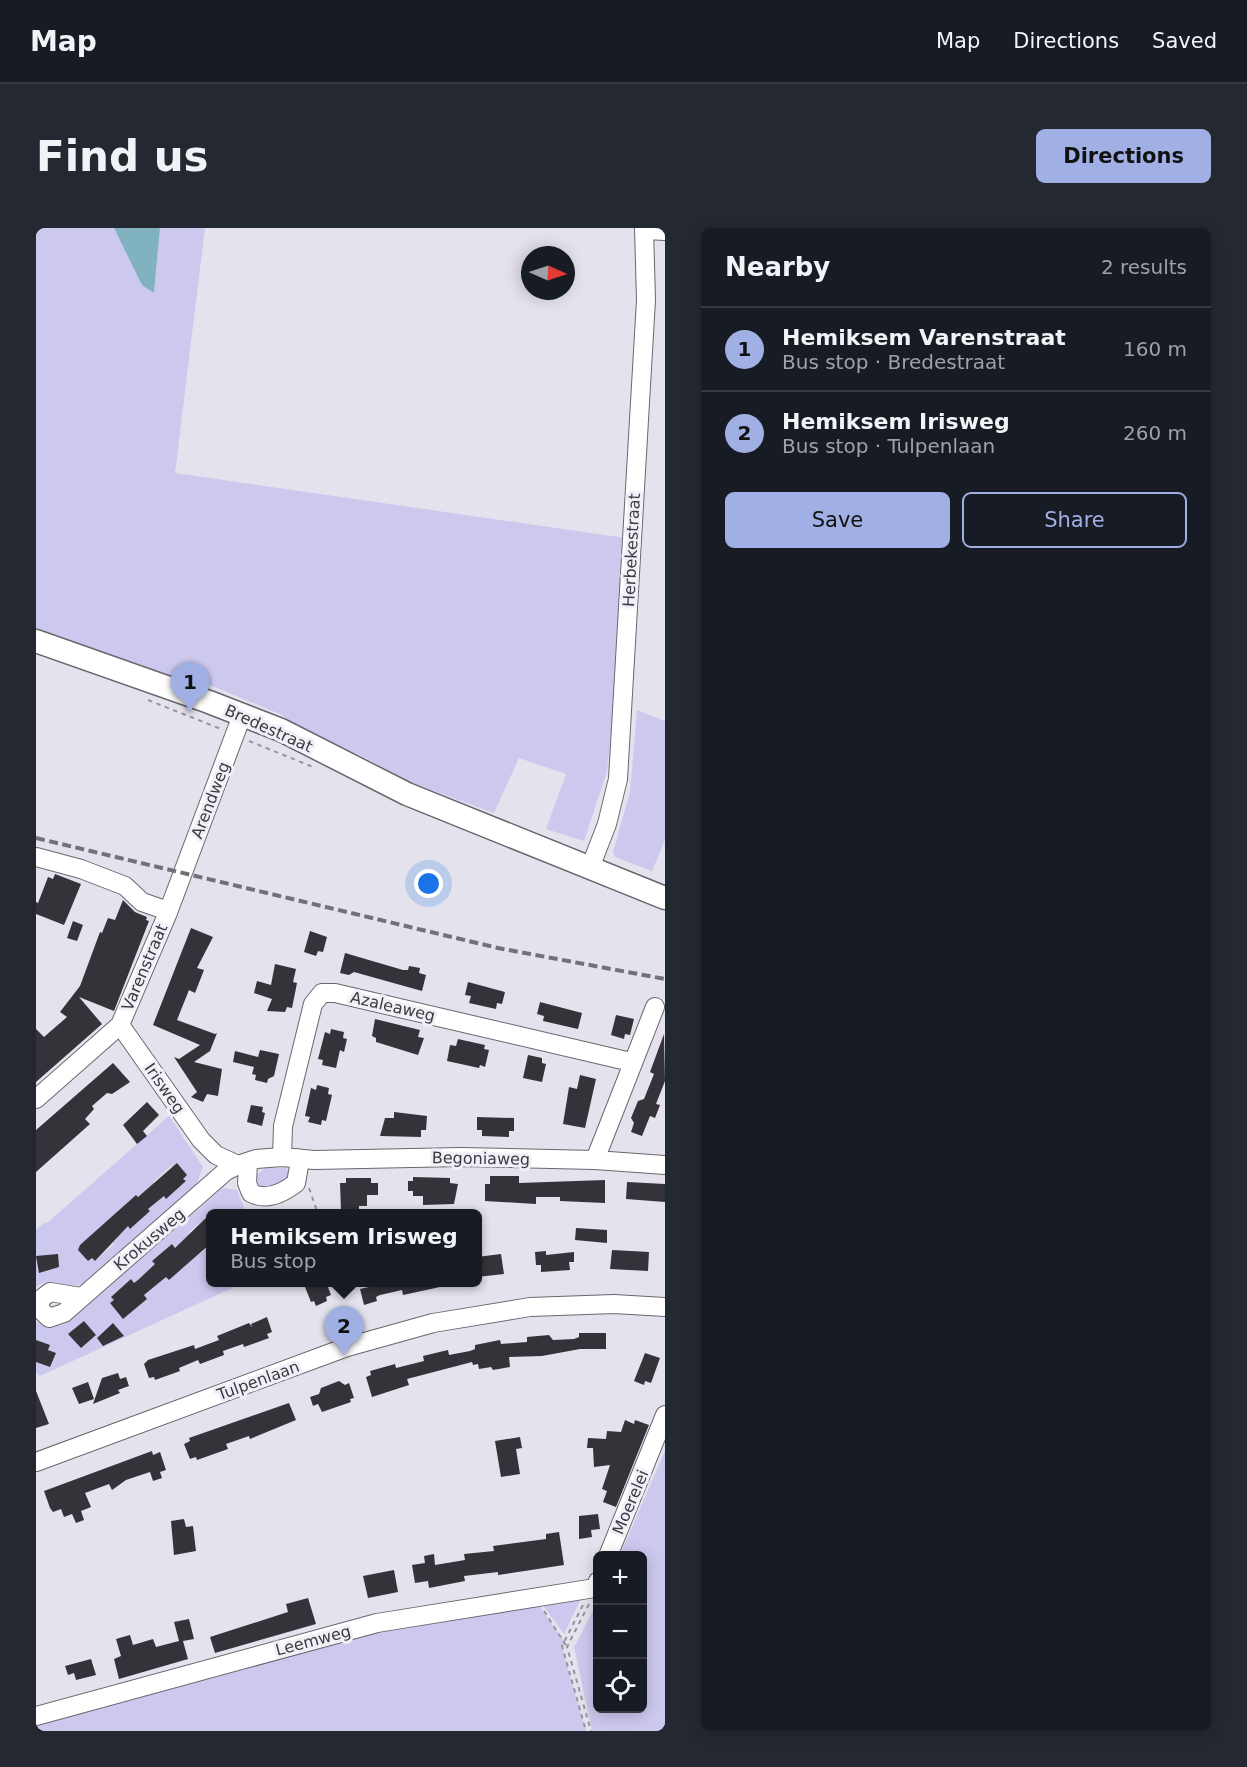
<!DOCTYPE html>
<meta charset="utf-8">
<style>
:root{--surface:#171b24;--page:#242831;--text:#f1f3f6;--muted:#9ea1a6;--line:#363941;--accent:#a0afe4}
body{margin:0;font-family:"DejaVu Sans",sans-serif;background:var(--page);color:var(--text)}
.controls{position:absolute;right:18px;bottom:18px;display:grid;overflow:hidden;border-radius:9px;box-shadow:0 3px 15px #0003}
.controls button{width:54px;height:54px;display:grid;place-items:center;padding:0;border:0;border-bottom:2px solid var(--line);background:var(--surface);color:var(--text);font:30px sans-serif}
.compass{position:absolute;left:485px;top:18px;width:54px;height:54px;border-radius:50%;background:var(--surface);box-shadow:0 3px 15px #0003;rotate:93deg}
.you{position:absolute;left:393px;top:656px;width:21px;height:21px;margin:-15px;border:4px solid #fff;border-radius:50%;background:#1a73e8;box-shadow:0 0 0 9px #1a73e833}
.badge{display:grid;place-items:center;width:39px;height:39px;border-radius:50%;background:var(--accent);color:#111;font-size:20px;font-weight:700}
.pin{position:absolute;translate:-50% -50px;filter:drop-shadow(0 2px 3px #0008)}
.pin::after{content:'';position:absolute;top:32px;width:21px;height:18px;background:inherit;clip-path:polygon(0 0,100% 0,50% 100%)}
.popup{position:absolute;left:170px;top:981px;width:276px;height:78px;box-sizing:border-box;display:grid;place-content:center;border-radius:9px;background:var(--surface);filter:drop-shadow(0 2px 4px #0005);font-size:20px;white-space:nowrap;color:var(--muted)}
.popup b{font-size:22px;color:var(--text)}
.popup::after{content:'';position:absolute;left:50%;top:100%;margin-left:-12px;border:12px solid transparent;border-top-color:var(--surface)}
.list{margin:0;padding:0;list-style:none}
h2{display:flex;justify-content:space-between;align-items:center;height:78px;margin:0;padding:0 24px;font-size:26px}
h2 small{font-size:20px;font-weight:400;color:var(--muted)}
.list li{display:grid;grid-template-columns:39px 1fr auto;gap:18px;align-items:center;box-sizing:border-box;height:84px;padding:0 24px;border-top:2px solid var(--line)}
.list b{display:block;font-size:22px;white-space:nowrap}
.list p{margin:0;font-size:20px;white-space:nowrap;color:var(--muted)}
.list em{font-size:20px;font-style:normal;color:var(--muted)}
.actions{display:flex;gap:12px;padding:18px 24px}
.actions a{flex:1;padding:14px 0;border:2px solid var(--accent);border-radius:9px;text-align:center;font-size:21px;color:var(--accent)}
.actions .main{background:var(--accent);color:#111}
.icon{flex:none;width:33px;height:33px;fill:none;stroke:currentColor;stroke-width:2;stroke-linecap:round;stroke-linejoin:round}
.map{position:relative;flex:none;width:629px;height:1503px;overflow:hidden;border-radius:9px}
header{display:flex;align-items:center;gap:36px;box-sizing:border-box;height:84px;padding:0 30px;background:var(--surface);border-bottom:2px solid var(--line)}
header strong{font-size:28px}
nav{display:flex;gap:33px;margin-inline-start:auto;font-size:21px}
.intro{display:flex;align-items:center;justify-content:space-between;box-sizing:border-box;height:144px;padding:0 36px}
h1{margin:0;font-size:42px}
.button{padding:15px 27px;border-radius:9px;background:var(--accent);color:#111;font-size:21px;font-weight:700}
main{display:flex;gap:36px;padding:0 36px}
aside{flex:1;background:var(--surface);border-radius:9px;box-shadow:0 3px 15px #0003}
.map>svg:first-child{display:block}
.green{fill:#cdc8ee;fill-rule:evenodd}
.water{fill:#80b3bf}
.building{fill:#34333a}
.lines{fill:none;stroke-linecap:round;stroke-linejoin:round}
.minor-casing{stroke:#68676f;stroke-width:20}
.major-casing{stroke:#68676f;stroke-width:25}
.path{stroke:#96959c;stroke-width:2;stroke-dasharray:4.5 4.5;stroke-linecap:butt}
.minor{stroke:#fff;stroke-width:18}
.major{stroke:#fff;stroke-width:22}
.rail{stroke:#727177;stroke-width:4;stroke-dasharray:9 4.5;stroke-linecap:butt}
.labels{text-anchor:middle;stroke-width:6;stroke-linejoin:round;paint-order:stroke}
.street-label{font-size:16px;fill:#3c3b3f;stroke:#f1f0f9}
</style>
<header>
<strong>Map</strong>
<nav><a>Map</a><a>Directions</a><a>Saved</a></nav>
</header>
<div class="intro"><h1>Find us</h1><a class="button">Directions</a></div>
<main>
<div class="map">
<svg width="629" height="1503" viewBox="0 0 629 1503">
<rect width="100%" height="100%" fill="#e4e2ec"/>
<!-- green -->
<path class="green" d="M0,0H78L118,65L124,0H169L139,245L596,311L571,543L548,613L510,601L530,546L483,530L458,585L360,549L336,533L257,496L246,487L174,457L156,455L157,449L139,444L137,450L0,401Z
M601,482L629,493V612L616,643L579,629L577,624L594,564Z
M133,888L167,939L160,957L47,1056C31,1063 16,1046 0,1059V1002L9,994L11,995ZM135,938L150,954L130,970L117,954ZM107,965L114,983L94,1001L81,984L100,967L102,969ZM64,999L78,1016L59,1033L56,1030L52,1033L42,1022Z
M229,940H250L254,944L252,952L231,960L223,959L221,947Z
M187,960L201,962L210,985L174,986L153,1004L156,1007L152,1010L165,1025L174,1016V1054L207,1055L4,1148L0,1144V1093L12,1100L29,1096ZM136,1016L139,1020L143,1016L152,1035L133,1052L117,1033ZM95,1052L98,1055L102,1052L112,1063L108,1067L111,1071L92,1087L74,1076L78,1072L76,1068Z
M629,1223V1503H556L538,1419L561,1375L562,1480H606V1328L584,1327Z
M548,1364L528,1406L503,1372Z
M497,1369L528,1413L527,1424L550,1503H0V1488L341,1395Z"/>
<!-- water -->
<path class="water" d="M78,0H124L118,65L106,57Z"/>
<!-- building -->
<path class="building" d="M19,646L45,656L28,697L0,686V674L2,675L12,649L17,651Z
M87,672L99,684L111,689L110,692L113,693L78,783L43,769L66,796L0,854V801L8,809L31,789L24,784L44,758L64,704L66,705L72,690L79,692Z
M37,693L47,697L41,713L31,710Z
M155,700L177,709L161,740L168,742L159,765L153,762L141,792L179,806L181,805L174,823L158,834L186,841L182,868L171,866L167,874L155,869L161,864L138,829L143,831L164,817L117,797Z
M274,703L291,709L287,724L282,723L280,728L268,724Z
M309,725L367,742H372L373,738L384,740L383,745L390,747L386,763L318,744L313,747L304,745Z
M239,736L260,741L257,754L261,755L256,780L251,779L249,784L231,783L236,771L218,765L221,753L235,757Z
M432,754L469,764L466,776L461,775L460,781L433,775L435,768L429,767Z
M504,774L546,785L542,801L507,793L508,788L501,786Z
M580,787L598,791L594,807L589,806L588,811L575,807Z
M339,791L384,802L382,809L388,810L382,827L340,814V810L336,808Z
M295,801L308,804L307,810L311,811L308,824L304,822L300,840L286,837L287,832L282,831L289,804L294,806Z
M628,806L629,853L620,876L624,877L619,890L614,888L606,908L595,904L598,895L595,890L602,873L608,871L618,846L614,844Z
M422,811L449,817L448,821L453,822L449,839L444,837L443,840L411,833L414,817L420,818Z
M224,822L243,826L238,848L232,851L231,855L219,852L220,847L216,846L218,839L197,834L199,823L222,829Z
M492,827L506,830V835L510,836L506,854L487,850Z
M77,835L94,854L76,866L71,865L56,878L58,881L49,891L54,896L0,944V902Z
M544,847L560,851L549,900L527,896L533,859L541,861Z
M281,857L293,860L292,866L296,867L290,893L286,892L285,897L272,894L274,889L269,888L275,860L280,862Z
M111,874L123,887L107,903L111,908L101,916L87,897Z
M215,877L227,879L226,884L229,885L226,898L211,894Z
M358,884L391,888L390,902H385V909L344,908L349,890H358Z
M441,889L478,890V903H473V909L446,908V902H441Z
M141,935L151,947L147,951L150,953L130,971L128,968L112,981L114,983L94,1001L92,998L59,1033L56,1030L52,1033L42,1022L44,1017L100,967L102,969Z
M454,948H483V955L569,952V975L524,973V969H500V976L449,973V956H454Z
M377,949L414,950V955L422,956L418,976L387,977V968H377V963H372V953H377Z
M310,950H335V955H342V967H331V978H323V983H305L304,955H310Z
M591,954L629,956V974L590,971Z
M174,986V1016L133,1052L130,1049L108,1067L111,1071L87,1091L74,1075L78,1072L75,1069L95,1051L98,1055L102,1052L119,1036L116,1033L136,1016L139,1020Z
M540,1000L571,1002V1015L539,1012Z
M576,1022L613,1024L612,1043L574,1041Z
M510,1023V1027L538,1024V1034H533L534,1042L505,1044V1037H500L499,1024Z
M22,1026L23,1039L3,1045L0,1028Z
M465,1026L468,1046L441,1049V1029Z
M267,1054H290L295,1067L290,1069L291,1073L280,1078L278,1073L275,1074Z
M336,1054H404V1059L367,1067L366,1062L344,1067L340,1069L341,1073L328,1077L324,1061L337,1058Z
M231,1089L236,1104L231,1106L233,1110L208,1119L207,1116L187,1123L188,1127L164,1136L162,1132L143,1140L144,1143L119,1152L118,1149L113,1150L108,1136L112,1132L158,1117L159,1121L183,1112L181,1108L213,1095L216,1099L215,1096Z
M48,1093L60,1107L45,1120L32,1106Z
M77,1095L88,1108L67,1118L61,1110Z
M543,1105H570V1121H544L506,1128L473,1129L474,1139L457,1142L455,1139L443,1141L442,1136L437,1137L436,1134L371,1151L373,1157L336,1169L330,1149L335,1147L334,1143L359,1136L360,1140L388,1133L387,1128L412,1122L413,1127L434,1123L439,1121V1117L464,1112L465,1116L491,1114V1109L513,1107L517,1112L538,1111L543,1109Z
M0,1112L14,1117L12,1122L20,1125L14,1139L0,1134Z
M609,1125L624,1130L615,1155L609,1153L608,1157L598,1153Z
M82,1145L84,1151L90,1149L93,1158L82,1162L84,1165L57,1176L66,1150Z
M303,1153L309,1157L313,1155L318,1170L314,1171L315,1174L286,1184L282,1176L277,1178L274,1169L283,1166L285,1160Z
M52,1154L58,1171L43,1176L36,1160Z
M0,1163L13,1196L0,1200Z
M253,1175L260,1192L214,1211L213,1208L190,1216L192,1221L161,1232L160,1229L154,1231L148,1216L154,1213L153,1210Z
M589,1192L598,1196L599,1192L613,1197L580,1279L567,1274L571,1263L566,1261L574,1237L558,1239L557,1220H551L552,1210L570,1211L571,1203L585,1204Z
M484,1209L486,1220L480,1221L484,1246L465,1249L459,1213Z
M116,1223L117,1227L124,1224L130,1242L124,1244L126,1250L117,1253L114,1244L90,1252L76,1262L73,1256L49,1265L55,1279L45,1283L48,1292L40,1295L36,1286L28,1289L25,1281L17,1284L14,1280L8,1263Z
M562,1286L564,1301L555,1302L556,1309L543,1311V1288Z
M148,1291L150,1299L157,1298L160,1323L138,1327L135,1293Z
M523,1304L528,1337L462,1347V1344L428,1348L429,1353L393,1360L392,1353L379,1355L376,1337L389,1335L388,1328L398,1326L399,1337L429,1332L428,1326L458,1323L457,1318L510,1311V1306Z
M358,1342L362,1364L332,1370L327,1348Z
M272,1370L280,1396L179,1425L174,1409L252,1384L250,1376Z
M153,1391L158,1411L147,1413L152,1431L83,1451L78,1431L85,1428L80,1411L94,1407L97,1417L117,1411L120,1419L143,1413L138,1394Z
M55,1431L60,1447L40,1452L38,1445L32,1447L29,1438Z"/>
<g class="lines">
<!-- minor casing -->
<g class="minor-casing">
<path id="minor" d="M609,2L629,3
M0,629L45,641L89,658L106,674L132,683
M554,640L571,596L582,551L610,72L608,0
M84,797L165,912L180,927L202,937L220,931L246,929L278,932L425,929L559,932L629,937
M0,871L84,797L131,687L202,498
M246,929L247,898L277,776L286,765H299L595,834
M559,932L619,779
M212,935L211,955L215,965C230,973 247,965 260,955L263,938L261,930
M45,1069L14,1064L5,1071L3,1080L13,1090L28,1085L190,943L202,937
M0,1234L311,1119L397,1095L494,1079L578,1076L629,1079
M572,1328L629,1187
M0,1488L341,1395L559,1360L562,1353"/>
</g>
<!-- major casing -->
<g class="major-casing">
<path id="major" d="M0,413L173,474L245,502L371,566L629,670"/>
</g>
<!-- path -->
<path class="path" d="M112,472L185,501
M213,513L277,539
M273,960L282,986
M553,1376L531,1419L555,1503
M547,1377L526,1418L550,1503
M508,1383L531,1419"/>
<!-- minor -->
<use href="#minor" class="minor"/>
<!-- major -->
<use href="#major" class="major"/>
<!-- rail -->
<path class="rail" d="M0,610L462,720L629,751"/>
</g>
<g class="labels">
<!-- street labels -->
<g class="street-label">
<text transform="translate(595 322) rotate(-87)" y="6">Herbekestraat</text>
<text transform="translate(233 500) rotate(24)" y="6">Bredestraat</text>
<text transform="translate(174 572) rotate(-69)" y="6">Arendweg</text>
<text transform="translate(108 739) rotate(-67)" y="6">Varenstraat</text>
<text transform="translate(357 778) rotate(13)" y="6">Azaleaweg</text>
<text transform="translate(129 860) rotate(55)" y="6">Irisweg</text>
<text transform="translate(445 930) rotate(1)" y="6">Begoniaweg</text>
<text transform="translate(113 1011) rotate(-40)" y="6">Krokusweg</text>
<text transform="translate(222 1152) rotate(-20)" y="6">Tulpenlaan</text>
<text transform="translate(594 1274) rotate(-67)" y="6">Moerelei</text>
<text transform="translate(277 1412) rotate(-15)" y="6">Leemweg</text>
</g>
</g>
</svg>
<div class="controls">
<button>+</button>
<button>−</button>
<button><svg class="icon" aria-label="locate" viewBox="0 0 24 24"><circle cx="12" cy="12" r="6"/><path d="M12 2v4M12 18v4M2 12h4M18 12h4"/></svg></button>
</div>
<svg class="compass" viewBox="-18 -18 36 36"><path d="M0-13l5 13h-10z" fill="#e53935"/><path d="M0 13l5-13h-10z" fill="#9ea1a6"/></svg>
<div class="you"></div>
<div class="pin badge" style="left:154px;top:484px">1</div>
<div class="pin badge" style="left:308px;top:1128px">2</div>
<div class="popup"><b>Hemiksem Irisweg</b>Bus stop</div>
</div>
<aside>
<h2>Nearby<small>2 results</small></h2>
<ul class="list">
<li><span class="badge">1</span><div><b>Hemiksem Varenstraat</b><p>Bus stop · Bredestraat</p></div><em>160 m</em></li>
<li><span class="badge">2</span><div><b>Hemiksem Irisweg</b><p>Bus stop · Tulpenlaan</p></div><em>260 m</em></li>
</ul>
<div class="actions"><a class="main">Save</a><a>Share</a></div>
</aside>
</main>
